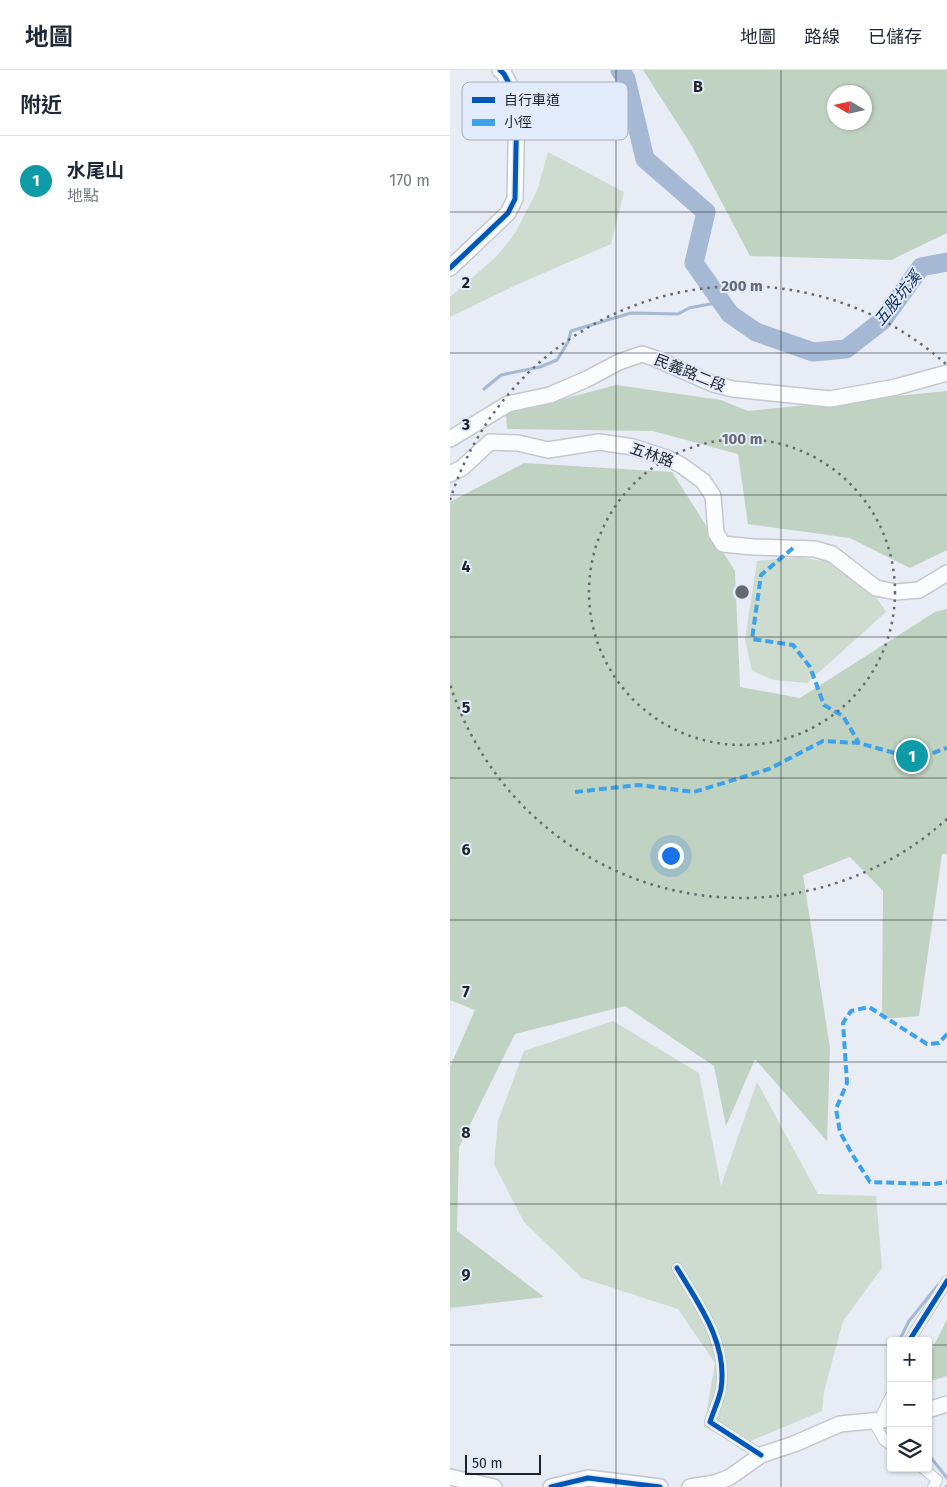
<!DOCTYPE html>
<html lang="zh-TW">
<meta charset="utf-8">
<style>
:root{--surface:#fff;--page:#f2f2f3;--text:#1f2937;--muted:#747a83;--line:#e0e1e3;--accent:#656970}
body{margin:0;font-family:"Fira Sans","Noto Sans TC",sans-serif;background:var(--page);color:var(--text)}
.controls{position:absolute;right:15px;bottom:15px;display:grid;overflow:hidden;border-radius:5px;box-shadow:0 1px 4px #0004}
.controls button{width:45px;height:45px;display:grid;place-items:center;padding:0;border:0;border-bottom:1px solid var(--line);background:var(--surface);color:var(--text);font:25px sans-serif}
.compass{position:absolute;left:377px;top:15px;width:45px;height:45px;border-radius:50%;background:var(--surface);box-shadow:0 1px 4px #0004;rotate:279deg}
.scale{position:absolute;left:15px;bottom:12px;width:76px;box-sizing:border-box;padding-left:5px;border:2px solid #1f2329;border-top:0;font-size:14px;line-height:18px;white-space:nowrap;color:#1f2329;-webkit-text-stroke:4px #e1ebfb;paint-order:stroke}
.you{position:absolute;left:220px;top:785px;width:18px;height:18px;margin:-12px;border:4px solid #fff;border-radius:50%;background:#1a73e8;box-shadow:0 0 0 8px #1a73e833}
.badge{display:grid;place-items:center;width:32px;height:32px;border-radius:50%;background:var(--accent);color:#fff;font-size:16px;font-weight:700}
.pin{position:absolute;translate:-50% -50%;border:2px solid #fff;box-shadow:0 1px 5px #0006}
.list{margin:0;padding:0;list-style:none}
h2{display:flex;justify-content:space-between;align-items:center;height:65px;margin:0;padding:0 20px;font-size:21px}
h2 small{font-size:16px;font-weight:400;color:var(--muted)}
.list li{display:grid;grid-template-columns:32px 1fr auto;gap:15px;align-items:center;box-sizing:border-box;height:90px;padding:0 20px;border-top:1px solid var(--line)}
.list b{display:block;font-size:19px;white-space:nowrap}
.list p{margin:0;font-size:16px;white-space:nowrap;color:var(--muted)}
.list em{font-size:16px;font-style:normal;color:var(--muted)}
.icon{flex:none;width:28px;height:28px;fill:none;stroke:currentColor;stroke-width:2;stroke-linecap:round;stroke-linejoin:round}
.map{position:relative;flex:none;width:497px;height:1417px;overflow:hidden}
header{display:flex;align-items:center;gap:30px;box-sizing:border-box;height:70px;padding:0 25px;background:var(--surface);border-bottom:1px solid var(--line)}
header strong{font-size:24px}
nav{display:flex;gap:28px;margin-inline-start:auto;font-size:18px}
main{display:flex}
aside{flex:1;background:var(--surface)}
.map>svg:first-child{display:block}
.green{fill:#cddcce}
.forest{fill:#c0d2c1;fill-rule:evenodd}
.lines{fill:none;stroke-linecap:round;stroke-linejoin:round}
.stream{stroke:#a5b8d4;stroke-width:3}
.river{stroke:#a5b8d4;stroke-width:19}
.street-casing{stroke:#c3c8cf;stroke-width:12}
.secondary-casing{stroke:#c3c8cf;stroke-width:18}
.street{stroke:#fbfcfe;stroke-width:10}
.secondary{stroke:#fbfcfe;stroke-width:15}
.quiet{stroke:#3da2eb;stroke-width:4;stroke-dasharray:8 4;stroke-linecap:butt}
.cycleway-casing{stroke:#e1ebfb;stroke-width:8}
.cycleway{stroke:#0057b8;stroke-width:5}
.grid{fill:none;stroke:#1f2329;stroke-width:1;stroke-opacity:0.55}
.ring{fill:none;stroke:#656970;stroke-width:2.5;stroke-dasharray:2.5 5}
.labels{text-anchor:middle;stroke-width:4;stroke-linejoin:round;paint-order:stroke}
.street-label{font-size:15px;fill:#1f2329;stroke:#e1ebfb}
.water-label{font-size:16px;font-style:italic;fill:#0a2a57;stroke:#e1ebfb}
.key{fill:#e1ebfb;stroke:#a7afbc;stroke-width:1}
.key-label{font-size:14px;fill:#1f2329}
.grid-label{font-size:16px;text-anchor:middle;font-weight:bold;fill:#1f2329;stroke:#e1ebfb;stroke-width:4;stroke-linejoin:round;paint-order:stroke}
.centre{fill:#656970;stroke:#e1ebfb;stroke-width:2.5}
.ring-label{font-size:15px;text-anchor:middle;font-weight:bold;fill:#656970;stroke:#e1ebfb;stroke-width:4;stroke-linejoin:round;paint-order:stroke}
</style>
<header>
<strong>地圖</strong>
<nav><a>地圖</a><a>路線</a><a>已儲存</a></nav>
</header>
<main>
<aside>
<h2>附近<small></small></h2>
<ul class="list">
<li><span class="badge" style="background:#0f9aa8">1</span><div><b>水尾山</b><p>地點</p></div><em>170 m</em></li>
</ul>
</aside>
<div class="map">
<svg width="497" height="1417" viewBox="0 0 497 1417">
<rect width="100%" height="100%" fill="#e7ecf5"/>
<!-- green -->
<path class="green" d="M98,82L174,122L161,174L66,215L0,247V227L47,186L65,163L87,121Z
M347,487L394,494L420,517L436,542L357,613L324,610L302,601L295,569L307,491Z
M163,951L249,1003L271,1116L307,1012L368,1124L426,1126L432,1198L393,1251L374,1322L372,1341L291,1375L254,1357L265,1293L228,1239L132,1208L74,1152L44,1094L48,1051L74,981Z"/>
<!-- forest -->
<path class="forest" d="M193,0H497V163L441,190L300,186L242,76ZM414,22V52H384V22Z
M166,315L271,330L298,341L497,321V480L460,498L400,468L298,454L288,384L203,361L57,359L56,344Z
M74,393L222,402L285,501L290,617L350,628L485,542L497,539V784H492L469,946L432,949L433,821L400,787L353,805L380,978L377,1071L305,989L276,1056L264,996L175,936L65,964L9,1077L7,1161L94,1227L0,1238V997L25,940L0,930V432Z
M497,1250V1306L478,1312V1287Z"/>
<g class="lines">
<!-- stream -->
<path class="stream" d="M34,319L51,305L90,297L107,290L118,272L121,261L181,243L228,244L239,238L271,232
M449,1271L459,1251L488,1215
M478,1384L497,1408
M496,1417L497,1416"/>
<!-- river -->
<path class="river" d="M170,0L176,9L195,89L256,142L244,193L280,244L306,262L363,282L396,279L432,251L471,197L497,192"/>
<!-- street casing -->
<g class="street-casing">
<path id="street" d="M227,1198C250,1236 278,1274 271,1319C269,1330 263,1342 260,1352L311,1385
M459,1271L497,1211
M429,1350L441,1326
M423,1351L434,1370L441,1375
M473,1398L487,1410L483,1417"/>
</g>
<!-- secondary casing -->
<g class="secondary-casing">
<path id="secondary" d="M0,198L58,143L65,129L67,28L54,4L50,0
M0,369L58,334L100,325L137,309L169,292L192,284L204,288L263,314L283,319L380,329L446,317L497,303
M0,404L12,398L40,372L68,373L98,380L149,372L183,377L217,388L231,395L253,411L263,426L266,463L273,474L303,477L365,479L382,484L426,518L446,522L469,520L497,503
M478,1340L497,1334
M0,1407L44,1417
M101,1417L138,1408L210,1417
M240,1417L265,1413L280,1407L311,1385L344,1374L390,1354L441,1349"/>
</g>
<!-- street -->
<use href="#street" class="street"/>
<!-- secondary -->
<use href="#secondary" class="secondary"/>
<!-- quiet -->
<path class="quiet" d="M343,478L311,505L302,569L343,575L360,597L374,635L393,646L409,673
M125,722L188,715L244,722L319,699L373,671L409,673L466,689L497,678
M497,964L489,973L477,974L419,937L401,941L393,953L397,1013L386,1039L390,1062L402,1084L420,1112L484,1114L497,1112"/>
<!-- cycleway casing -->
<g class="cycleway-casing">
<path id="cycleway" d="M0,198L58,143L65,129L67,28L54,4L50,0
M227,1198C250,1236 278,1274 271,1319C269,1330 263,1342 260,1352L311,1385
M459,1271L497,1211
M101,1417L138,1408L210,1417"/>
</g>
<!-- cycleway -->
<use href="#cycleway" class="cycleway"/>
</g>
<!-- grid -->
<path class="grid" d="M166,0V1417M331,0V1417M0,142H497M0,283H497M0,425H497M0,567H497M0,708H497M0,850H497M0,992H497M0,1134H497M0,1275H441M478,1275H497"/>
<!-- distance rings -->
<g class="ring">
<circle cx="292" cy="522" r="153"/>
<path d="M497 749A306 306 0 0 1 0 614M0 430A306 306 0 0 1 497 295"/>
</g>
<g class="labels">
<!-- street labels -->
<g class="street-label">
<text transform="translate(240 303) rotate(22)" y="5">民義路二段</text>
<text transform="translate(202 385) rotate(19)" y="5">五林路</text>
</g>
<!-- water labels -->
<g class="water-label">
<text transform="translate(447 228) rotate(-51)" y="6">五股坑溪</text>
</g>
</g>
<!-- legend -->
<rect x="12" y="12" width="166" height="58" rx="8" class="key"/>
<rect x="22" y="27" width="23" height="6" fill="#0057b8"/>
<rect x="22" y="49" width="23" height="7" fill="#3da2eb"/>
<g class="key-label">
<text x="54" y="35">自行車道</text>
<text x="54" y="57">小徑</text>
</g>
<g class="grid-label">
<text x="248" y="22">B</text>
<text x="16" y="218">2</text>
<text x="16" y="360">3</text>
<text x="16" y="502">4</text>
<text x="16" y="643">5</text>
<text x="16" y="785">6</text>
<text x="16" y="927">7</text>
<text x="16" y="1068">8</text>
<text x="16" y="1210">9</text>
</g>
<circle cx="292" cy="522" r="8" class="centre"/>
<g class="ring-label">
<text x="292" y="221">200 m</text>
<text x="292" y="374">100 m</text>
</g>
</svg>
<div class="controls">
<button>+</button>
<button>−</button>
<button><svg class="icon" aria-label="layers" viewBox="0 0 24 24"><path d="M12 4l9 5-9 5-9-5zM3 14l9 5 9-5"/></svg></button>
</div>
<svg class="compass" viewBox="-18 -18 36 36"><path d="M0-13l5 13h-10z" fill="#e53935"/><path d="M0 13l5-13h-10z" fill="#747a83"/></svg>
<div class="scale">50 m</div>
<div class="you"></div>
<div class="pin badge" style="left:462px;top:686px;background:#0f9aa8">1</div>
</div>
</main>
